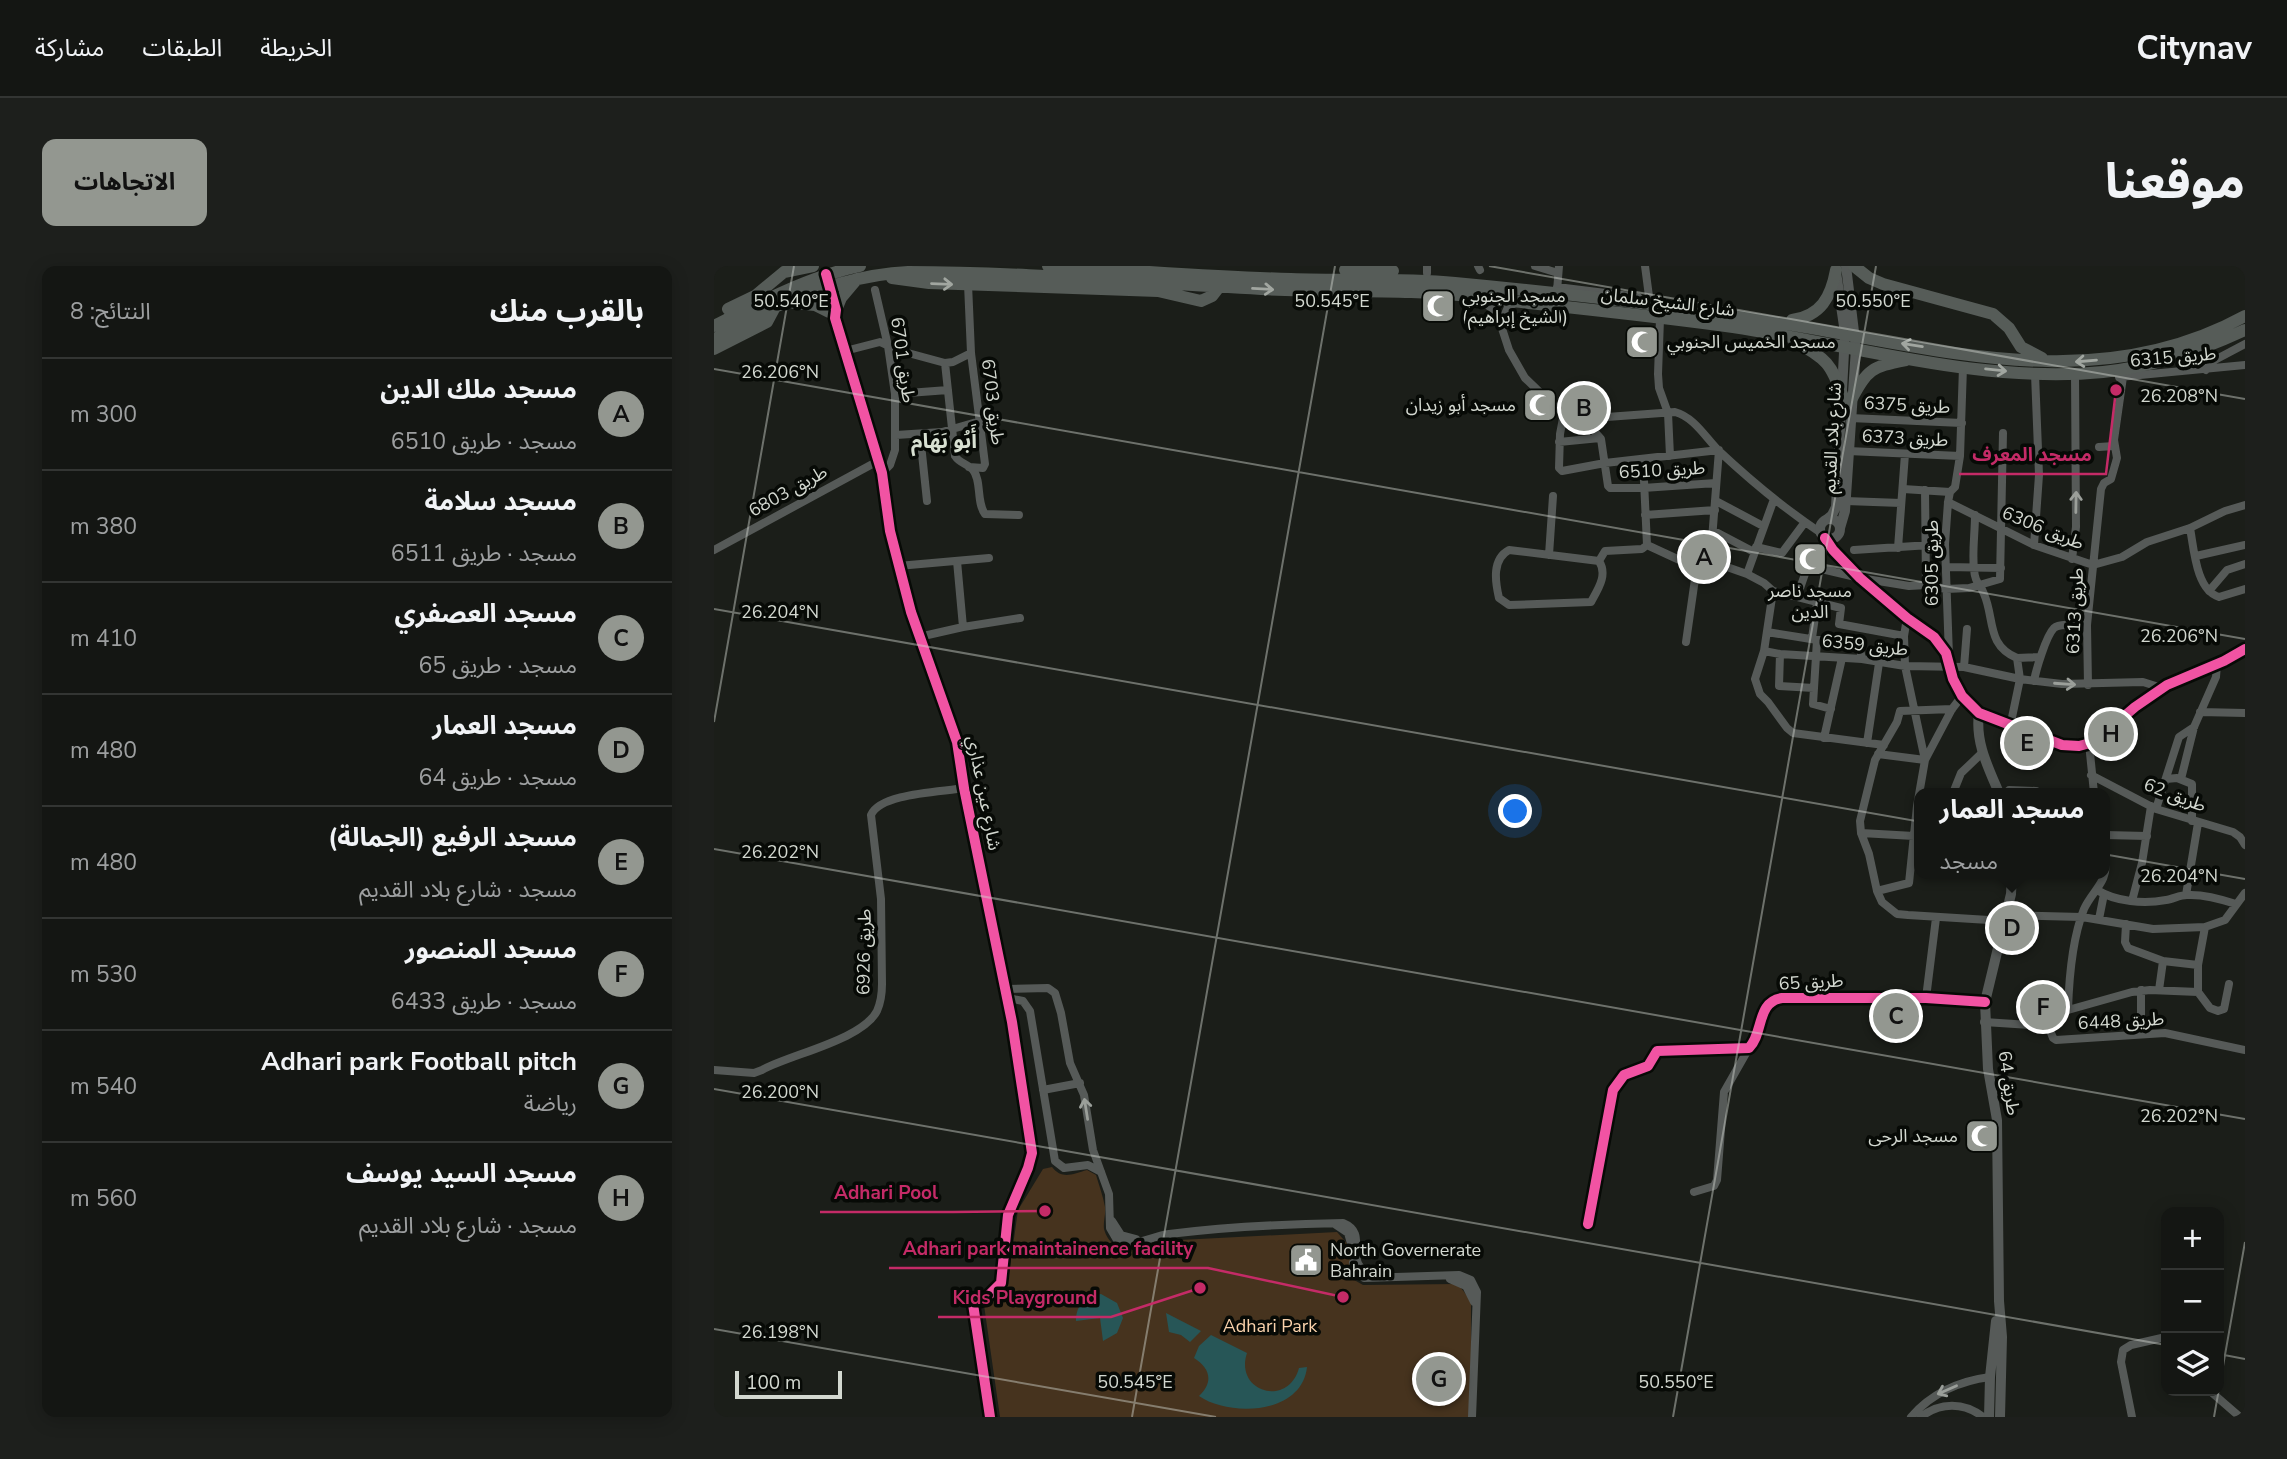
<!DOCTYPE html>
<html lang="ar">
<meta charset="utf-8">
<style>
:root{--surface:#141613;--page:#1d1f1c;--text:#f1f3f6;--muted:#9d9fa0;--line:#333533;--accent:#939790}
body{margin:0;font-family:"Nunito Sans","Noto Sans Arabic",sans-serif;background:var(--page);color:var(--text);direction:rtl}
.controls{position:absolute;right:21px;bottom:21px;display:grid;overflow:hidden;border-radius:14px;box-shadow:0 4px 18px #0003}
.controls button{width:63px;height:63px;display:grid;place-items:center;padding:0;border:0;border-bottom:2px solid var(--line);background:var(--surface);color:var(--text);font:35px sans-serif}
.scale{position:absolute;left:21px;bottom:18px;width:107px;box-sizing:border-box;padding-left:7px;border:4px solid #d3d8d0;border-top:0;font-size:19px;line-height:24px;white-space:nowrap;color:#d3d8d0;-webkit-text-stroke:5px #070a06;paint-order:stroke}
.you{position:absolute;left:802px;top:546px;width:24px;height:24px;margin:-18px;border:5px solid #fff;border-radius:50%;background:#1a73e8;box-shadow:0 0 0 10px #1a73e833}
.badge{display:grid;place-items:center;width:46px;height:46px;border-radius:50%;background:var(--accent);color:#111;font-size:23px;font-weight:700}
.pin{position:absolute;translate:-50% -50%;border:4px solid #fff;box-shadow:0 2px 7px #0006}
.popup{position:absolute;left:1200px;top:522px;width:196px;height:91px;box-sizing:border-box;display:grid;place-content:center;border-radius:14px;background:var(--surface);filter:drop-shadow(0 2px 5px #0005);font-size:23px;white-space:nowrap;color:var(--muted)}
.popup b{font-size:26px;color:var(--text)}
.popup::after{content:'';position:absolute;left:50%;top:100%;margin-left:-14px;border:14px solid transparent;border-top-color:var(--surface)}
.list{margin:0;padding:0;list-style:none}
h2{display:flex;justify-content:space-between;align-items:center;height:91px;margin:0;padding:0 28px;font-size:30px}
h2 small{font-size:23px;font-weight:400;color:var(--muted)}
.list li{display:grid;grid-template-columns:46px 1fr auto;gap:21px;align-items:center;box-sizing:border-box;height:112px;padding:0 28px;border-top:2px solid var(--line)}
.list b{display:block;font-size:26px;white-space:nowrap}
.list p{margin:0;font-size:23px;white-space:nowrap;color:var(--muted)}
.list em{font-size:23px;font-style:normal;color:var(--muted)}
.icon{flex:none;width:38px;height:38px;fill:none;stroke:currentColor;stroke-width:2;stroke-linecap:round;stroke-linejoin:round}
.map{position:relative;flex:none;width:1531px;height:1151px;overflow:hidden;direction:ltr;border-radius:14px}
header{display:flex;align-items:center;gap:42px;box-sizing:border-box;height:98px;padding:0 35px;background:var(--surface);border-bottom:2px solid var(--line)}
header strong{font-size:33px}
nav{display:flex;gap:38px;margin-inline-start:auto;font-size:24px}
.intro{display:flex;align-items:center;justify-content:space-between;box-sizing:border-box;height:168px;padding:0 42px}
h1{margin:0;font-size:49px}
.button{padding:18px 32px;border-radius:14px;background:var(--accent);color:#111;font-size:24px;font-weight:700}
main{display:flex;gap:42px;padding:0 42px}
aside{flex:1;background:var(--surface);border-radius:14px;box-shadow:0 4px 18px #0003}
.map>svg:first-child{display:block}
.green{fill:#46331e}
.water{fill:#275657}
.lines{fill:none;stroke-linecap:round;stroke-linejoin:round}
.minor{stroke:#565a58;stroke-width:8}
.tertiary{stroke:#565a58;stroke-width:10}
.primary{stroke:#565c58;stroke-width:12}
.cycleway-casing{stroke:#070a06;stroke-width:15}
.cycleway{stroke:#f153a3;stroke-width:10}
.oneway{stroke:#a1a6a0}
.oneway2{stroke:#9b9f9a}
.ticks{fill:none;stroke:#d3d8d0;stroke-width:2;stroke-opacity:0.45}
.labels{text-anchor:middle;stroke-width:7;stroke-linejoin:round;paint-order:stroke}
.poi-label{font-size:18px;fill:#d3d8d0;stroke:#070a06;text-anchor:start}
.street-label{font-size:18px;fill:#d3d8d0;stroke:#070a06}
.park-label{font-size:18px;fill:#fad2ac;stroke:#070a06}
.quarter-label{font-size:21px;font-weight:bold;fill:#d8e0d2;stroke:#070a06}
.ticks-label{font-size:18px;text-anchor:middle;fill:#d3d8d0;stroke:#070a06;stroke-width:7;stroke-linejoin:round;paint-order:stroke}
.leader{fill:none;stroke:#c42b67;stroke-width:2.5}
.callout-dot{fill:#c42b67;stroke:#070a06;stroke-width:2.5}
.callout-label{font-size:19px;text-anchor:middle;font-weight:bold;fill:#c42b67;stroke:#070a06;stroke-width:7;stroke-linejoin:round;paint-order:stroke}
</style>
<header>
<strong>Citynav</strong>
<nav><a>الخريطة</a><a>الطبقات</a><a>مشاركة</a></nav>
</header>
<div class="intro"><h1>موقعنا</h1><a class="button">الاتجاهات</a></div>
<main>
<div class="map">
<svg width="1531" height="1151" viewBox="0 0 1531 1151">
<rect width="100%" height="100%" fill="#1b1e19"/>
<!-- green -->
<path class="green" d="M338,901C348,914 359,908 373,904L382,909C385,919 389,930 391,941C392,948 389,956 390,963C398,992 427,980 446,975L623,966L637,982L635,1011L649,1019L744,1018L757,1035V1151H286L270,1039L289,1028L293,1022L304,944L329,903Z"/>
<!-- water -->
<path class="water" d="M387,1028L403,1037L409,1052L403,1067L389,1075L386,1052L362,1055C362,1039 371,1030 387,1028Z
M452,1047L487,1065L476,1076L467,1069L455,1066Z
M497,1069L533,1087C520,1126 574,1142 585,1102L593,1101C588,1149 515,1151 485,1130C500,1116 496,1102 480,1092L485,1080Z"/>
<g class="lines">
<!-- minor -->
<path class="minor" d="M764,0L766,4
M821,0L844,7
M931,0L936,38
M713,7V0
M254,18L257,87L271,198L269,202L255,201
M115,19L122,44L121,52L168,207L176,265L197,346L243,476L250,522L298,756L318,887L314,902L294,949L287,1017L271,1033L259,1038L276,1151
M106,20L116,47
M843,21L924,31
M161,24L174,80L181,128V184L176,199L168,207
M843,25L845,0
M766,33L783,47L795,84L811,112L840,140L862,154L872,156L887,173L894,220L896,222H929L1002,217
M946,53L944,108L945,122L954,147L956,190
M787,57L794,41L803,36
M131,85L166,76L183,84L231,97L239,96L257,87
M231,97L241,190C246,198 253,197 259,204C268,215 262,236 271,248L305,249
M1492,104L1497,96L1531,78
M1405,111L1531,99
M181,128L234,124
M850,147L846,168L845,202L848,205L891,197L1005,184L996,299
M1136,152L1248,157
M872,156L893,151L961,146C980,151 992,172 1005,185C1037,215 1071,243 1107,267
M182,169L228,166L266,155
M206,169L213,235
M845,176L886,172
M1385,181L1400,180
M1134,185L1246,190
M929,193L933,279
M1189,223L1236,226
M1211,224L1212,319
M1002,235L1049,260
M1132,235L1187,237
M1234,236L1320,279L1379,299L1408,291L1433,276L1476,262L1511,245L1531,239
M931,249L1001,244
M1261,249C1261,267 1258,286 1260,303C1261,318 1266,317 1270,328C1281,353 1272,379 1303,392L1306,413L1296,461
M1476,262C1480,283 1482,324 1505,331L1531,323
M1000,265L1040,286
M933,279L972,297L1013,301L1033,308L1050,317L1059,325L1127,342L1125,358L1190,370
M1320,279L1325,209L1321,108
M1042,281L1068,287L1091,256
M1184,282L1191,188
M0,284L164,195
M1140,284L1231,278
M835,289L839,230
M1482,290L1531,279
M1358,293L1362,261L1361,108
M243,295L249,361
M885,295C894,309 884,323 877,336L795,339L785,332C781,315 778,293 795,284L885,295L891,285L928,283L933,279
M184,300L275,292
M1233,301L1287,302
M1033,308L1060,233
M1059,325L1050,385L1041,413L1046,428L1054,436L1073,462L1079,467L1170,479
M1495,325L1513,304L1531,298
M1083,331L1092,305L1099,301L1146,312L1195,320L1212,319L1232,323L1255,322L1286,313L1289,167
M1053,366L1103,374H1137L1145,378L1148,393
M205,371L249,361L306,352
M1098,372L1103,337
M1103,374L1099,438L1117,443
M972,376L983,299
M1050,385L1066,388L1148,393L1191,400L1250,401L1306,413L1348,418L1429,416L1448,422
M1066,388L1065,420L1100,422
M1235,390L1231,278L1234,236L1236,226L1241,221L1246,190L1249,101
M1303,392L1325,391
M1250,401L1253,363
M1320,415C1322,404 1332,370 1340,362C1346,357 1365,359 1373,359
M1374,419L1373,359L1387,223L1390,217L1397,213L1403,192L1400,174L1409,111
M1238,443L1186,445L1183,456L1161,494L1146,555L1147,567L1155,588L1163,625L1168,636L1183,648L1194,649L1291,655
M1486,446L1531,447
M1110,472L1128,392
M1153,477L1165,397
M1375,477L1380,527
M1164,488L1211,494
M1211,494L1238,443L1248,430
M1377,509L1442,543L1519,566L1526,571L1531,579
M1452,513L1463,512L1478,518V555
M1467,513L1480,461L1502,411L1503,398
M1239,527L1247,507L1268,487
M1292,527L1295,524L1322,525
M1442,543L1465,471L1480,461
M1147,567L1200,570
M1391,569L1433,570
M1383,624C1402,636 1430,638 1452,634C1459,633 1466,629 1473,629C1489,628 1507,633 1522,638
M1163,625L1195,617L1203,540L1211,494L1191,400L1190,370L1193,352
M1472,629L1484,557
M1418,635L1428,597L1437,540
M1292,649L1368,651L1439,663L1491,661L1511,654L1531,627
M1385,653L1390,628
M1412,658L1411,676L1414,682L1449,695L1484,699
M292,723L334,722L341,727L347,747L356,797L370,829L379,884L395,928L396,962L403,974C420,983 437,970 455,968C512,961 572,958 629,957C659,969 622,999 664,1011
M1427,724V768
M1445,724L1449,695
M1484,726V699L1491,661
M1484,726L1496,742L1504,745L1510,743L1515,718
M294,732L309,735L316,745L341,895L350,902L374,899L387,906
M1212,732L1222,652
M1354,744C1355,712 1358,673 1370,643C1378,625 1395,615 1391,595
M1270,756L1331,760L1354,744L1418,726L1436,724L1484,726
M1334,759L1339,772L1342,774L1451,767L1531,784
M0,804L40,807L48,804C77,788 148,774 163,745C167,736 168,727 168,718L167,633L157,549C166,527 228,526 250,522
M329,824L366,817
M980,926L1000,920L1003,914L1010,826L1035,782
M398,955L407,969L422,973
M874,958L899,824L910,809L934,800L943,785L1035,782C1050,767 1042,736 1068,732H1212L1271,736
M622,959L634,967L638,981
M639,997L643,1007L650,1012L745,1009L757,1014L763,1026L758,1151
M736,1013L752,1020L760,1036
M1496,1125L1526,1151
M1197,1151C1217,1128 1245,1115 1276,1111
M1207,1151C1226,1136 1250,1136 1269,1151
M1418,1151L1407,1096L1409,1084L1417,1079L1452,1071"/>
<!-- tertiary -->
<path class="tertiary" d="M1106 263a10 10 0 1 1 20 0a10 10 0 1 1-20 0Z
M1112,254L1118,249L1122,241L1131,67L1122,6
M1126,262L1131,245L1142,82L1132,0
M1111,272L1119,284L1146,312L1193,352L1220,371L1232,387L1239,413L1248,430L1265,447L1348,479L1365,480L1380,476L1421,441L1453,419L1510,395L1531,383
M1265,447C1261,476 1274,501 1285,527
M1275,1151L1276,1111L1282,1055
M1286,1151L1288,1071L1285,1035L1283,854L1274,803L1271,736L1297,628L1298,608"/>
<!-- primary -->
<path class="primary" d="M334,0C415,4 496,11 577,13C632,15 687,12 741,17C848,27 955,39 1061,56C1220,81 1380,133 1531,50
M1140,0L1155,12L1169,18L1279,48L1295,62L1307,81L1328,92
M631,4L679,5
M178,12L215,17L444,25L487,35L498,30L505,21
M80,37L101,39L115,46
M14,43L41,30L70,6L99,0
M122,44L127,32L143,13
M1078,54C1107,50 1117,31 1122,4
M0,60C48,36 93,11 146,0
M0,73C22,64 41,49 63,40C105,23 148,8 194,6C312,6 429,17 547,23C619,27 691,22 763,31C848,41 934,49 1019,61C1140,79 1267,118 1389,106C1438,101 1486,85 1531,64
M1080,75C1113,94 1116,95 1129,131
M0,83L53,56L61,41
M1137,134C1154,103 1157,101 1192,94"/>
<!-- cycleway casing -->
<g class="cycleway-casing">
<path id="cycleway" d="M112,8L122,44L121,52L168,207L176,265L197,346L243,476L250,522L298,756L318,887L314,902L294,949L287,1017L271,1033L259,1038L276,1151
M1111,272L1119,284L1146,312L1193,352L1220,371L1232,387L1239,413L1248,430L1265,447L1348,479L1365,480L1380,476L1421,441L1453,419L1510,395L1531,383
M874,958L899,824L910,809L934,800L943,785L1035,782C1050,767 1042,736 1068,732H1212L1271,736"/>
</g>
<!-- cycleway -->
<use href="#cycleway" class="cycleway"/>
</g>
<!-- one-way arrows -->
<defs><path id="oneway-shaft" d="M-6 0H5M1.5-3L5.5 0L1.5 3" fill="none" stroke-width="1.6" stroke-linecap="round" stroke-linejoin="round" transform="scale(1.75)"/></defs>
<g class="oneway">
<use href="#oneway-shaft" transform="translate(228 18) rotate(2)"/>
<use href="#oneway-shaft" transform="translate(549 23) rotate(3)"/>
<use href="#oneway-shaft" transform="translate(1198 79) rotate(-171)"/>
<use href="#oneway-shaft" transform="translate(1372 95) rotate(175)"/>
<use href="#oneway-shaft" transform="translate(1282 104) rotate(6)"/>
</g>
<g class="oneway2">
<use href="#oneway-shaft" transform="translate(1362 236) rotate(-89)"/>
<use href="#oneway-shaft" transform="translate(1351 418) rotate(4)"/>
<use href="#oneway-shaft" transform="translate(372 843) rotate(-99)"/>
<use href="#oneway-shaft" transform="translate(1233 1124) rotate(156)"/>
</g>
<!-- ticks -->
<path class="ticks" d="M775,0L1531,133M0,103L1531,373M0,343L1531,613M0,456L80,0M0,583L1531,853M0,823L1452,1079M0,1063L502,1151M1505,1088L1531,1093M418,1151L621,0M959,1151L1162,0M1500,1151L1531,976"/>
<!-- icons -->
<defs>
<g id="mosque-square" transform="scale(1.75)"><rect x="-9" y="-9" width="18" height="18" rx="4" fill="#939790" stroke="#070a06"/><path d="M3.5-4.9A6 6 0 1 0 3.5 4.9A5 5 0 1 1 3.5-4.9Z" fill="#fff"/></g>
<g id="civic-square" transform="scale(1.75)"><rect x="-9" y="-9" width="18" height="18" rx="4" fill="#939790" stroke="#070a06"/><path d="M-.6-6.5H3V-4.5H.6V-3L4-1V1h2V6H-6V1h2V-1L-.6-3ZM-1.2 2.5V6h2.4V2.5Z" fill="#fff"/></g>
</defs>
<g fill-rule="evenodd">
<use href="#mosque-square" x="724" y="40"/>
<use href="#mosque-square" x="928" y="76"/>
<use href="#mosque-square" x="826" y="139"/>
<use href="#mosque-square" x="1096" y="293"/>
<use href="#mosque-square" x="1268" y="870"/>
<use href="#civic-square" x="592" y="994"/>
</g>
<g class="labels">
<!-- poi labels -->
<g class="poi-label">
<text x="748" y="36">مسجد الجنوبي<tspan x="748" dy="21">(الشيخ إبراهيم)</tspan></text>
<text x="953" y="82">مسجد الخميس الجنوبي</text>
<text x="802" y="145" text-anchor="end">مسجد أبو زيدان</text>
<text x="1096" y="331" text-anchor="middle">مسجد ناصر<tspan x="1096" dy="21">الدين</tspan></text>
<text x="1244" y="876" text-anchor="end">مسجد الرحى</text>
<text x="616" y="990">North Governerate<tspan x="616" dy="21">Bahrain</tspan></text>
</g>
<!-- street labels -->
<g class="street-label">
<text transform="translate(954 36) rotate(7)" y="6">شارع الشيخ سلمان</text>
<text transform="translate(1459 91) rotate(-5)" y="6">طريق 6315</text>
<text transform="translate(189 94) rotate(82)" y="6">طريق 6701</text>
<text transform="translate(279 136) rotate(83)" y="6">طريق 6703</text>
<text transform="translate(1193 139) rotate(3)" y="6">طريق 6375</text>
<text transform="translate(1118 172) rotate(-87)" y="6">شارع بلاد القديم</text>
<text transform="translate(1191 172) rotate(3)" y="6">طريق 6373</text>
<text transform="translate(948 204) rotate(-3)" y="6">طريق 6510</text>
<text transform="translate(74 225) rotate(-29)" y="6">طريق 6803</text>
<text transform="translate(1329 262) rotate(22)" y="6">طريق 6306</text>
<text transform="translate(1218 297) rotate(-90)" y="6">طريق 6305</text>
<text transform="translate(1361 345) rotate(-87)" y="6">طريق 6313</text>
<text transform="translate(1151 379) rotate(6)" y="6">طريق 6359</text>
<text transform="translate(270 527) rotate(79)" y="6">شارع عين عذاري</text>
<text transform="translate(1461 529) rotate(21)" y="6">طريق 62</text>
<text transform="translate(150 686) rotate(-89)" y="6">طريق 6926</text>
<text transform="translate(1097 716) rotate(-3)" y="6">طريق 65</text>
<text transform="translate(1407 755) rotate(-3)" y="6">طريق 6448</text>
<text transform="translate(1295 817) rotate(82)" y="6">طريق 64</text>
</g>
<!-- park labels -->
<g class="park-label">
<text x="556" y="1066">Adhari Park</text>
</g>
<!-- quarter labels -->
<g class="quarter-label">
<text x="230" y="182">أَبُو بَهَام</text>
</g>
</g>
<g class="ticks-label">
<text x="618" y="41">50.545°E</text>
<text x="1159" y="41">50.550°E</text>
<text x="77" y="41">50.540°E</text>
<text x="66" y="112">26.206°N</text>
<text x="1465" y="136">26.208°N</text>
<text x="66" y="352">26.204°N</text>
<text x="1465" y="376">26.206°N</text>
<text x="66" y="592">26.202°N</text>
<text x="1465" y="616">26.204°N</text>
<text x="66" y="832">26.200°N</text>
<text x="1465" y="856">26.202°N</text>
<text x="66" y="1072">26.198°N</text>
<text x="421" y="1122">50.545°E</text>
<text x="962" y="1122">50.550°E</text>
</g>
<!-- callouts -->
<path class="leader" d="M1402 124L1392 208H1245M331 945L239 946H106M629 1031L494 1002H175M486 1022L397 1051H224"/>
<g class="callout-dot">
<circle cx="1402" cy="124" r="7"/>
<circle cx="331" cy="945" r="7"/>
<circle cx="629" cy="1031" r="7"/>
<circle cx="486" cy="1022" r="7"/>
</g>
<g class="callout-label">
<text x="1318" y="195">مسجد المعرف</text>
<text x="172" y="933">Adhari Pool</text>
<text x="334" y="989">Adhari park maintainence facility</text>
<text x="311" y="1038">Kids Playground</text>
</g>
</svg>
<div class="controls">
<button>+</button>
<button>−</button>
<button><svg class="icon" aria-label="layers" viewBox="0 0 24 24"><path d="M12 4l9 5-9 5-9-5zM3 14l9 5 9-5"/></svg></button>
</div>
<div class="scale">100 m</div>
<div class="you"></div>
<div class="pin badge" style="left:990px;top:291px">A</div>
<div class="pin badge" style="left:870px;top:142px">B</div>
<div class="pin badge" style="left:1182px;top:750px">C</div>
<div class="pin badge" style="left:1298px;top:662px">D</div>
<div class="popup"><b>مسجد العمار</b>مسجد</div>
<div class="pin badge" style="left:1313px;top:477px">E</div>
<div class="pin badge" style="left:1329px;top:741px">F</div>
<div class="pin badge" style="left:725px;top:1113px">G</div>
<div class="pin badge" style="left:1397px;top:468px">H</div>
</div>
<aside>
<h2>بالقرب منك<small>النتائج: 8</small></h2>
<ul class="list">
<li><span class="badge">A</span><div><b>مسجد ملك الدين</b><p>مسجد · طريق 6510</p></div><em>300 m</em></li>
<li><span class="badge">B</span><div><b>مسجد سلامة</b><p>مسجد · طريق 6511</p></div><em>380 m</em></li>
<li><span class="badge">C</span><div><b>مسجد العصفري</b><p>مسجد · طريق 65</p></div><em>410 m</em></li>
<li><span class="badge">D</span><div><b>مسجد العمار</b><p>مسجد · طريق 64</p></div><em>480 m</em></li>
<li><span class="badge">E</span><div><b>مسجد الرفيع (الجمالة)</b><p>مسجد · شارع بلاد القديم</p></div><em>480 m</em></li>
<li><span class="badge">F</span><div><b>مسجد المنصور</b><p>مسجد · طريق 6433</p></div><em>530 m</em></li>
<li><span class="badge">G</span><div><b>Adhari park Football pitch</b><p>رياضة</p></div><em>540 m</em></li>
<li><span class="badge">H</span><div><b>مسجد السيد يوسف</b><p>مسجد · شارع بلاد القديم</p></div><em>560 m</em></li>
</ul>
</aside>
</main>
